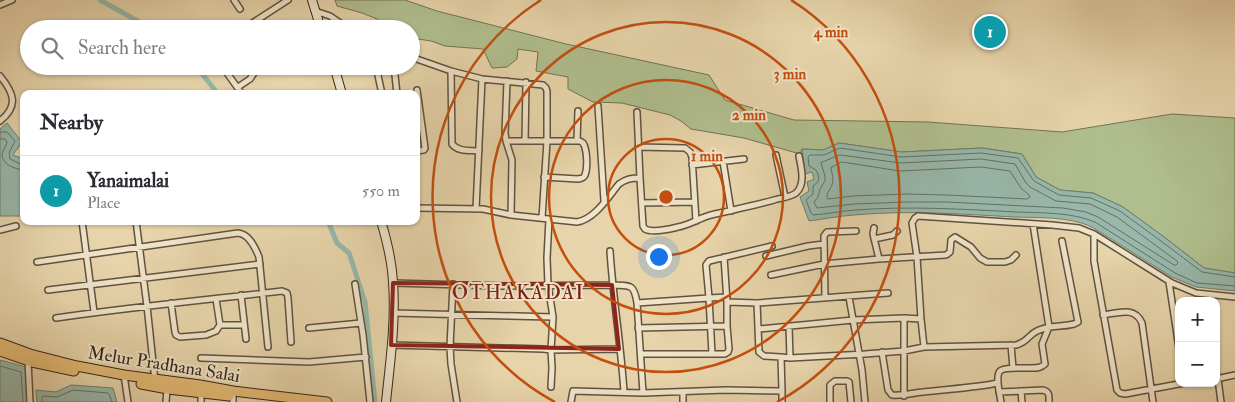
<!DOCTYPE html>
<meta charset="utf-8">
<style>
:root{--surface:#fff;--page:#f7f7f7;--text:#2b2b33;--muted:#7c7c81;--line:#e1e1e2;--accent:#db2777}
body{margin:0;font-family:"IM FELL Double Pica",serif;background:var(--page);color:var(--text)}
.controls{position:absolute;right:15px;bottom:15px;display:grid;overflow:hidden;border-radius:10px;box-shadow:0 1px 4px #0004}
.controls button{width:45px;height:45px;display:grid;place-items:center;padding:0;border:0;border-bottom:1px solid var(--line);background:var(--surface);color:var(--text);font:25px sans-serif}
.you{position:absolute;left:658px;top:256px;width:18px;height:18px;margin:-12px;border:4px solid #fff;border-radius:50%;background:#1a73e8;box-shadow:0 0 0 8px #1a73e833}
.badge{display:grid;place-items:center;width:32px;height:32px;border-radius:50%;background:var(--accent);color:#fff;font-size:16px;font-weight:700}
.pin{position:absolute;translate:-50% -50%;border:2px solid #fff;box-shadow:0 1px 5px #0006}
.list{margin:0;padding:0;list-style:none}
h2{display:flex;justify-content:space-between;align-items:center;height:65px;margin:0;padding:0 20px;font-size:21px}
h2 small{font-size:16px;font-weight:400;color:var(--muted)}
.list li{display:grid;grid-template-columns:32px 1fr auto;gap:15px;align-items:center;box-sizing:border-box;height:70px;padding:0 20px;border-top:1px solid var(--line)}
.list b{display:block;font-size:19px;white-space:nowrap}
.list p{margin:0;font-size:16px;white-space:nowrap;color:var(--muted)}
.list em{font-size:16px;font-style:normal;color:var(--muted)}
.icon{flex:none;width:28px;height:28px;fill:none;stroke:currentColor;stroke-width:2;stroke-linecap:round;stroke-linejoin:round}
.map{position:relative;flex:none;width:1235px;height:402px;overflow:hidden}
.search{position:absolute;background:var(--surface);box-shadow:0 1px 4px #0004;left:20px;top:20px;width:400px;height:55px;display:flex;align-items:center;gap:12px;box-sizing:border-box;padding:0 18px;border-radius:28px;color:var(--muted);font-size:19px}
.panel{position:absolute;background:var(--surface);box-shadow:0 1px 4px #0004;left:20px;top:90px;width:400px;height:135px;border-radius:10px}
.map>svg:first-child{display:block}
.green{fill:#b0be8d;stroke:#727355}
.water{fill:#97b8ab;stroke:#6f7e72}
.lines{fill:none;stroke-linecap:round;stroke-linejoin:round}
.shore{stroke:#657064;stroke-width:1}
.canal{stroke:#97b8ab;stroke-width:5}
.minor-casing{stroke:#605340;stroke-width:8}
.secondary-casing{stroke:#33281d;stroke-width:10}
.primary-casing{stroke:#33281d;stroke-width:11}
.minor{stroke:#efe3c8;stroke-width:5}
.secondary{stroke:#efe3c8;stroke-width:8}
.primary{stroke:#e4ba75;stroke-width:9}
.marked{fill:none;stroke:#8f2418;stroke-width:4;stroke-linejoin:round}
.ring{fill:none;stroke:#c44f0f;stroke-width:2.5}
.labels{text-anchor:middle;stroke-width:4;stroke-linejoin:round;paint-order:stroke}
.street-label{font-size:18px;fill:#33281d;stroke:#efe3c8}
.quarter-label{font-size:20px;letter-spacing:1px;fill:#7a1f14;stroke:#efe3c8}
.centre{fill:#c44f0f;stroke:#efe3c8;stroke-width:2.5}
.ring-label{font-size:15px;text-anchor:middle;font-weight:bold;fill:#c44f0f;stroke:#efe3c8;stroke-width:4;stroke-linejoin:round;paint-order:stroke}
</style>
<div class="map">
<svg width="1235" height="402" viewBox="0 0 1235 402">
<rect width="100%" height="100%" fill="#e7d4aa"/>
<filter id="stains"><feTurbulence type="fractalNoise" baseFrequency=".004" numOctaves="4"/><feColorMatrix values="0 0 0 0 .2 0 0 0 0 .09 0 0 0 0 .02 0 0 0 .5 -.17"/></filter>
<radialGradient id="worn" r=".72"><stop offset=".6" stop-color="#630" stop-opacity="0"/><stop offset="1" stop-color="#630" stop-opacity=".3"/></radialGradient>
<!-- green -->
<path class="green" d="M335,0H405L437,11L566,44L709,75L725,100L794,120L928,122L1062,132L1172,114L1235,118V273L1204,268L1168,240L1123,207L1093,193L1060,190L1036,177L1022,154L982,148L902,152L839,143L823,150L802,149L800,154L744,138L691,129L681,121L670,115L622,103L593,102L568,89V77L536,71L538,52L518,49L517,59L507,67L492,68L483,49L445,46L431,41L411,38V29H391L377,19L362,13L337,6Z"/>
<!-- water -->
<path class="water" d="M7,123L22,142L13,155L24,159V216H0V129Z
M839,143L902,152L982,148L1022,154L1036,177L1060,190L1093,193L1123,207L1168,240L1204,268L1235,273V291L1196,287L1172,277L1092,227C1068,216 1039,218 1014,217C961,214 907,210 854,215C839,216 824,219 809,221L800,197L809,191L807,182L814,179L812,172L805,174L802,149L823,150Z
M0,360L26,367L28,402H0Z
M71,385L113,388L117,402H37L36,390L56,392Z"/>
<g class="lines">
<!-- shore -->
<path class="shore" d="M0,132H7L15,141L9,153L10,159L20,164H24
M0,139H5L7,142C6,146 3,150 2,154C2,165 15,169 24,170
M840,155L901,163L981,159L1015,164L1026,183L1030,187L1056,201L1090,204L1117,217L1177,261L1178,263L1176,265H1174L1098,217L1086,212L1063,208L947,202H906L854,204L817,208L814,202L818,197L820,189L825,181V176L821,163Z
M842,162L900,171L981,167L1010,171L1021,188L1029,195L1030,197L1027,199L947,195L906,194L853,196L828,199L827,197C827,192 830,190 832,185C834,179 832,174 831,168Z
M1235,277L1202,272L1165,244L1120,211L1091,198L1059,195L1034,181L1018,158L981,153L901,157L840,148L824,155H810L808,157L809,166L816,170C820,178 820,181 813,186V194L806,200L811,213L813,215C827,214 841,211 855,210C908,206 962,209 1016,212C1042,213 1071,212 1095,222L1175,273L1197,283L1235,286
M0,366L21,372L23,402
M42,402V398L43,396L57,397L73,390L108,393L109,394L112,402"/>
<!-- canal -->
<path class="canal" d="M100,0L152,29
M0,2L3,0
M196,66L218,94
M328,221L337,243L349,253L365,302L375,402"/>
<!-- minor casing -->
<g class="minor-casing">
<path id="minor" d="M234,0L240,9
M0,5L12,0
M315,11L330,16L349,29
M243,29L288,0
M411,57L451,71L452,144C458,152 470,150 479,151
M222,66L242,94
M376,66L382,94
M394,66L397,94
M451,71L482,79
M0,76C14,93 19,106 0,121
M507,81L505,133L506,141H580L583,143C587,149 588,167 585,175C583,179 582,178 578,179L544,177
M238,87L250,79L254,73V70L251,66
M598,106L604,201
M506,141L512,160L511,215
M525,141L526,82
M577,141L578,111
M638,147L685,148L690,152L692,157L696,221
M416,151L424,150L425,148L417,90
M776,155L785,197
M723,161L731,211
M692,165L744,159
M640,178L643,226L645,229C652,233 670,229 678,227C690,225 699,218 711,215C732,210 753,206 774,200C781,198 791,197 796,193C806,184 801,167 799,156
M642,203L694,202
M416,208L483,209L511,215L577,222C595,219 608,197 619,184C626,179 631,178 640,178L637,112
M476,209L482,79L543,85L546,88L547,91V141L542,218
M82,221L94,312
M136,221L147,306L155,381
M874,228L873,234L879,259
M0,230L16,226
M1094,234V261L1117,390L1120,393L1125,394L1184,383
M874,239L893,235L897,231
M610,251C613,298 621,345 624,392
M766,256L808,246L824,244
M37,262L238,233C249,234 255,247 259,257L268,347
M771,275L824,264L879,259L946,255L950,252L951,240L955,237L971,247L980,258L987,262H1005L1011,260L1016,255
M1169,282L1179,348
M393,283L500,286L612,285C630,286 634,283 637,303L643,393L573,391L571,402
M355,284L363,335L370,402
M453,284L450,347L451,364L457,402
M48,290L260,264
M241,295L246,339
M849,297L862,370L865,402
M825,298L824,236L827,232L856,231
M727,302L757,303L759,352L764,356L781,357L782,391
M171,303L175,332L176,335L180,337L206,335L216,331L220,325L216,299
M637,303L709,298L706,265L709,261L772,246
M757,303L888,293
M393,313L553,317L548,285L547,258L549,219
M1103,315C1118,313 1135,306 1142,323L1153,402
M56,318C131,307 206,300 282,291L287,293L288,298L291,342
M220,325H244
M789,326L790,358
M309,328L361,323
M638,328L727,326
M759,329L853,320L904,318
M391,345L543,349L551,350L619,349
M1011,345L1013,368
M924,347L921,319L917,257L912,223L915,218L918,216L1052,225L1079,228L1094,234L1172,283L1196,293L1235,297
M882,352L888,390L892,395C903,396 912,393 923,392C948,389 973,388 998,383
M641,354H725L728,352L729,349L727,326V302L724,257
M712,354L709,298L727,297
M781,357L790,358L865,354L904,351L924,347L1016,345C1028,342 1028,335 1037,331C1048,325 1062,327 1074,324L1078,322L1062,241
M201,358L309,362L366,357
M28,361L30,402
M124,375L128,402
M1216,379L1235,375
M1218,379L1221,402
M551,387L552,368L551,350L553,317
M1021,391L1022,402
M233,392V402
M999,392L1043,390C1050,392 1049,396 1049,402
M643,393L726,390L782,391V402
M904,396V318L921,319
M166,402L167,389
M201,402V393
M683,402V392
M830,402V385L835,381H847L849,382L851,402
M1001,402C1000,395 995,376 1000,371C1003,367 1025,368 1031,368C1037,368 1041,368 1045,364L1042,344L1049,327L1033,224"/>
</g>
<!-- secondary casing -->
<g class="secondary-casing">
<path id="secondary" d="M312,0L321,29
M334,66L342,94
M381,221C387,241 392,262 393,282C396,322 390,363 386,402"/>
</g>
<!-- primary casing -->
<g class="primary-casing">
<path id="primary" d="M0,343L30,354L77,366L124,375L200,385L233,391L327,402
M0,351L32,362L74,371
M141,384L168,389L229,396"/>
</g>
<!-- minor -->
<use href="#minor" class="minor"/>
<!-- secondary -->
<use href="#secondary" class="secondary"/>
<!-- primary -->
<use href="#primary" class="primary"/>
</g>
<!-- marked area -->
<path class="marked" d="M393,283L612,285L619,349L391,345Z"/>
<!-- distance rings -->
<g class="ring">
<circle cx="666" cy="197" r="58"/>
<circle cx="666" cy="197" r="117"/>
<circle cx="666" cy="197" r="175"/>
<path d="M555 402A233 233 0 0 1 541 0M791 0A233 233 0 0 1 777 402"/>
</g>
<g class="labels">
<!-- street labels -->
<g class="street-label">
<text transform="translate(164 364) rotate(9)" y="6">Melur Pradhana Salai</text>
</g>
<!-- quarter labels -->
<g class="quarter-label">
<text x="518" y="299">OTHAKADAI</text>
</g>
</g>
<circle cx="666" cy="197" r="8" class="centre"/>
<g class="ring-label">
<text x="831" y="37">4 min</text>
<text x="790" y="79">3 min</text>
<text x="749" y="120">2 min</text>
<text x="707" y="161">1 min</text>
</g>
<rect width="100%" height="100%" filter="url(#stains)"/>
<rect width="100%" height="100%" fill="url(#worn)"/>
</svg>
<div class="controls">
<button>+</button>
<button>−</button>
</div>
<div class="you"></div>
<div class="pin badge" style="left:990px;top:32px;background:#0f9aa8">1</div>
<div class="search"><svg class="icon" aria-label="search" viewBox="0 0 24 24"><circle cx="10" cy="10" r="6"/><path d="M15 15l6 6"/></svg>Search here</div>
<section class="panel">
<h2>Nearby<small></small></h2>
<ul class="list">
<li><span class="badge" style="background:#0f9aa8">1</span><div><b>Yanaimalai</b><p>Place</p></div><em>550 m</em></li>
</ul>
</section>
</div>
